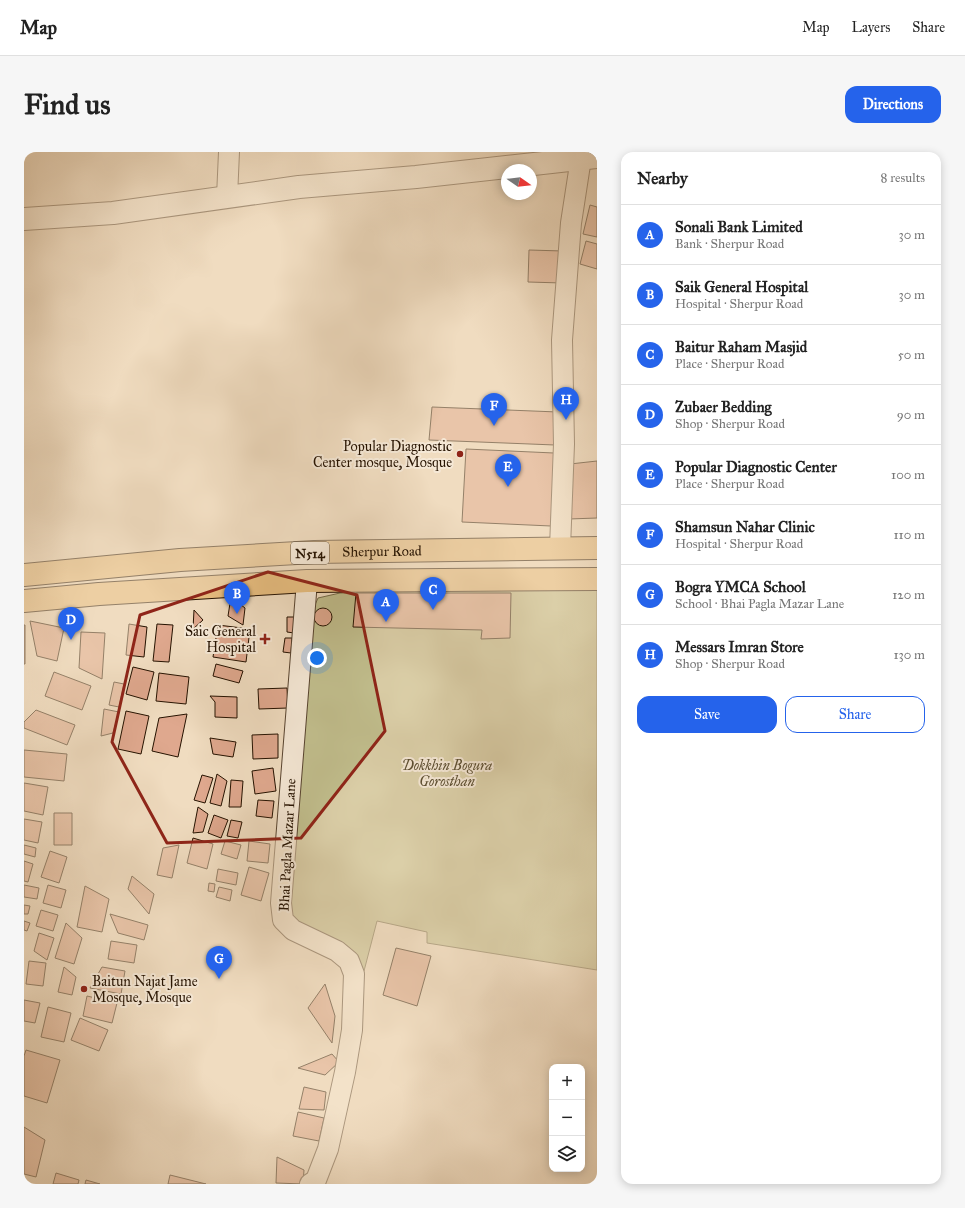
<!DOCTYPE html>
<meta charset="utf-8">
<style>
:root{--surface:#fff;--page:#f6f6f6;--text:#222;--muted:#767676;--line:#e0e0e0;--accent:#2563eb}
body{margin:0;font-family:"IM FELL Great Primer",serif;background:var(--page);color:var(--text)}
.controls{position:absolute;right:12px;bottom:12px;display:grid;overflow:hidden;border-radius:8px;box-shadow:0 2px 10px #0003}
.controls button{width:36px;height:36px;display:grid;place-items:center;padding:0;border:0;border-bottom:1px solid var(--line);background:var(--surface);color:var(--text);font:20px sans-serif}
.compass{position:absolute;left:477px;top:12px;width:36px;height:36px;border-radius:50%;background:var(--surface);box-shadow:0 2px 10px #0003;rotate:104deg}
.you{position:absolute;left:293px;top:506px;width:14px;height:14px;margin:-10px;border:3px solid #fff;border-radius:50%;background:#1a73e8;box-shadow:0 0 0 6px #1a73e833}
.badge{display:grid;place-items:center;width:26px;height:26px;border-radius:50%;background:var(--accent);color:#fff;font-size:13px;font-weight:700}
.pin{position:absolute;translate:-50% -33px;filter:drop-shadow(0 1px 2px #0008)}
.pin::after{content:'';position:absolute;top:21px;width:14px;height:12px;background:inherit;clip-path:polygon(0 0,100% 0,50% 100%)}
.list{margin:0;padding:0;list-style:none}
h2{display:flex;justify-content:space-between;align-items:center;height:52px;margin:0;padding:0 16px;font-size:17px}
h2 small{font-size:13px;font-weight:400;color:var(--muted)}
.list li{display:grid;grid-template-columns:26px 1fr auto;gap:12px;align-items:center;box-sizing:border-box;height:60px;padding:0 16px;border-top:1px solid var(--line)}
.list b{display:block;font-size:15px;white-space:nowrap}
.list p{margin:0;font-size:13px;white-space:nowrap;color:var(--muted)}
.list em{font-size:13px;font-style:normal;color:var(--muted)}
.actions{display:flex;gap:8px;padding:12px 16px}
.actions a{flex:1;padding:9px 0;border:1px solid var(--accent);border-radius:12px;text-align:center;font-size:14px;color:var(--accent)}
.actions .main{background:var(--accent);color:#fff}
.icon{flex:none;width:22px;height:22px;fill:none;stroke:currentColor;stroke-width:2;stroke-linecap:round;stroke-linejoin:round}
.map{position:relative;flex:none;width:573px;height:1032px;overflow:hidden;border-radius:12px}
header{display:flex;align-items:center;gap:24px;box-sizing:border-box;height:56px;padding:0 20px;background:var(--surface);border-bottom:1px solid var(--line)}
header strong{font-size:19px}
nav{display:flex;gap:22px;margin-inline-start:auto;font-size:14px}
.intro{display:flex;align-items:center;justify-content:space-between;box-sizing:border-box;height:96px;padding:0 24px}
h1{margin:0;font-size:28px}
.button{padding:10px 18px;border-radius:12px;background:var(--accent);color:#fff;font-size:14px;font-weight:700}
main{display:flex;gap:24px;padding:0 24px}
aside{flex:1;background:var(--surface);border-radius:12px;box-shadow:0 2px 10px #0003}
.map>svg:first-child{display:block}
.green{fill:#c1be8d;stroke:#736846}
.building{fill:#dfa88e;stroke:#251200}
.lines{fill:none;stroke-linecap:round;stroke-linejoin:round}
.minor-casing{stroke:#584430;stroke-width:22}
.tertiary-casing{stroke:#584430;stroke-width:24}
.trunk-casing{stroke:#251200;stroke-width:24}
.minor{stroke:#f5e8d6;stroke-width:20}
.tertiary{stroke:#f5e8d6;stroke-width:22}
.trunk{stroke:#e8be80;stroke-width:22}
.marked{fill:none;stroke:#8f2418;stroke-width:3;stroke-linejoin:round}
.poi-dot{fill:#8f2418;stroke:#f5e8d6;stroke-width:1.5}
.labels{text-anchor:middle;stroke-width:4;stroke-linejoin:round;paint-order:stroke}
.shield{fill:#f5e8d6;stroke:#635240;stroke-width:1}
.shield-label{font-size:13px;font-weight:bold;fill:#251200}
.poi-label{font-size:14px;fill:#251200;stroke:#f5e8d6;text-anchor:end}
.street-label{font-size:14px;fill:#251200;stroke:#f5e8d6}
.park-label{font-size:14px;font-style:italic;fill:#5c4e31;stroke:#f5e8d6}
</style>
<header>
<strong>Map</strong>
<nav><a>Map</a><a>Layers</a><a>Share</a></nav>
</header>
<div class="intro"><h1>Find us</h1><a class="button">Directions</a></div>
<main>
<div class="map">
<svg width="573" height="1032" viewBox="0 0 573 1032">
<rect width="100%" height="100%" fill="#f0dcc0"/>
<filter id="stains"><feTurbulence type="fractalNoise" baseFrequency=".005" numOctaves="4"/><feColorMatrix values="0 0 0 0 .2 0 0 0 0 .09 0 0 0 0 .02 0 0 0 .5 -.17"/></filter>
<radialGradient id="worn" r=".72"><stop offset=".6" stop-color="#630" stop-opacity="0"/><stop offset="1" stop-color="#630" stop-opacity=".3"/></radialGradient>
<!-- green -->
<path class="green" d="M573,436V818L403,791V780L353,769L340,819L333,818L267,770L261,749L285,467L294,446L316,441Z"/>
<!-- building -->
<path class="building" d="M566,53L573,55V85L559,82Z
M562,89L573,92V117L556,112Z
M505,98L539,99L538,131L504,130Z
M408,255L534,260L531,293L405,288Z
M442,297L530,301L527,374L438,370Z
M573,309V366L545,367L546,312Z
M332,441H487L486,486L457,487L458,478L329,475Z
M207,445L221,456L219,473L204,464Z
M290 465a9 9 0 1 1 18 0a9 9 0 1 1-18 0Z
M170,458L179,468L169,477Z
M263,465H271L270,481L263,480Z
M6,469L40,476L33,509L13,504Z
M105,472L123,475L120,505L102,503Z
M133,472L149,473L145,510L129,509Z
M0,473H1V512H0Z
M194,473L226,477L222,510L189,505Z
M57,480L81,481L78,527L55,516Z
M261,486H268L267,501L259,500Z
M192,512L219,519L215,531L189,524Z
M109,515L130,520L123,548L102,542Z
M30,520L67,534L58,558L21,544Z
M135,521L165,525L162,552L132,549Z
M90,530L100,532L95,555L85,553Z
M263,536L264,556L235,557L234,537Z
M186,544L213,545V566L191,565V550Z
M80,557L95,560L89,581L77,584Z
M12,558L51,573L43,593L0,576V570Z
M102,559L125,564L117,602L94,597Z
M163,562L154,605L128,599L135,566Z
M254,582V606L229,607L228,583Z
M186,586L212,590L209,605L189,602Z
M0,598L43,602L40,629L0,625Z
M249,616L252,639L231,642L228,619Z
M193,622L203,629L197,654L186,651Z
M178,623L189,626L181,651L170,648Z
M207,628L219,629L217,655H205Z
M0,631L24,635L19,663L0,659Z
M234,648L250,649L248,666L232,664Z
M174,655L184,662L179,680L169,681Z
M30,661H48V693H30Z
M190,663L204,668L197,686L184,681Z
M0,667L18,670L14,691L0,688Z
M207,668L218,670L214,686L203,684Z
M169,686L189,692L183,717L163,711Z
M201,689L217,693L213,707L197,702Z
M225,689L246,692L244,711L223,709Z
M0,693L12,696L11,705L0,702Z
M155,693L148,726L133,723L139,696Z
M26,699L43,705L35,731L17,725Z
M0,709L9,712L4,730L0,729Z
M225,715L245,721L237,749L217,743Z
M194,717L214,721L212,733L192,729Z
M108,724L130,742L125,762L104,737Z
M185,731L191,732L190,740L184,739Z
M0,733L15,736L13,747L0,745Z
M24,733L42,738L37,756L19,751Z
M61,734L85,747L78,780L53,775Z
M195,735L208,738L206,749L192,745Z
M0,753L6,754L4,762H0Z
M17,758L34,763L29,779L12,774Z
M86,762L124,773L120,788L94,781Z
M0,769L6,771L3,779L0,778Z
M42,771L58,786L50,812L31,806Z
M15,781L30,786L23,808L10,799Z
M87,789L113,793L110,811L84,807Z
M372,796L407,804L393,854L359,843Z
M5,809L22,811L19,834L2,832Z
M40,815L52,825L48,843L34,840Z
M78,815L101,819L97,842L66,836Z
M301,832L311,864L308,891L284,856Z
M63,844L93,851L88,871L59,864Z
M0,848L16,851L11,871L0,869Z
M24,855L47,861L40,890L17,885Z
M56,866L84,878L75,899L47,888Z
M2,898L36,908L23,951L0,944V904Z
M308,902L315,910L301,923L274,916Z
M280,935L302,940L300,958L275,957Z
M274,960L300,966L295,989L269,984Z
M0,975L21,988L12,1025L0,1022Z
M253,1005L280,1018L279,1032L252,1031Z
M32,1021L55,1028L54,1032H29Z
M146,1023L182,1032H144Z
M62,1028L76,1032H61Z"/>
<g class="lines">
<!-- minor casing -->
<g class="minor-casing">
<path id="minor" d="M203,45L205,0
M536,396L540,292L538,188L547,71L557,6
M283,429L257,751L259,768L269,778L313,799L325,809L330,822L328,878L321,920L304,997L292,1028L286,1032"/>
</g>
<!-- tertiary casing -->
<g class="tertiary-casing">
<path id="tertiary" d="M0,67L89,61L275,35L392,25L573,5"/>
</g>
<!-- trunk casing -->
<g class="trunk-casing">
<g id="trunk">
<path id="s1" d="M0,423L156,408L290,400L573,396"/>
<path d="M0,449L75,442L283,429L573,427"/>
</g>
</g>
<!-- minor -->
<use href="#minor" class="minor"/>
<!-- tertiary -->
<use href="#tertiary" class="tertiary"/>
<!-- trunk -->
<use href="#trunk" class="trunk"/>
</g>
<!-- marked area -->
<path d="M0 0H573V1032H0ZM244,420L333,443L361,579L277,686L143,691L88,590L116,463Z" fill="#f0dcc0" fill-opacity=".55" fill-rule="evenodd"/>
<path class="marked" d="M244,420L333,443L361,579L277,686L143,691L88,590L116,463Z"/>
<!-- markers -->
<g class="poi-dot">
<circle cx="436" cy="302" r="4"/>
<path d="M239 481h4v4h4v4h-4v4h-4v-4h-4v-4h4z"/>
<circle cx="60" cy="837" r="4"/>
</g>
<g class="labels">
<!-- shield labels -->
<rect class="shield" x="267" y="390" width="38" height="22" rx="3"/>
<g class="shield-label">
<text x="286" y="406">N514</text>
</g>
<!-- poi labels -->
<g class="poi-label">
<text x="428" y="299">Popular Diagnostic<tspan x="428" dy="16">Center mosque, Mosque</tspan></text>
<text x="232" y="484">Saic General<tspan x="232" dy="16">Hospital</tspan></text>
<text x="68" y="834" text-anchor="start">Baitun Najat Jame<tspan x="68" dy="16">Mosque, Mosque</tspan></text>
</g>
<!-- street labels -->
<g class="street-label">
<text dy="5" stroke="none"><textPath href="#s1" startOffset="359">Sherpur Road</textPath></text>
<text transform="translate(263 693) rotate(-87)" y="5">Bhai Pagla Mazar Lane</text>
</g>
<!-- park labels -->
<g class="park-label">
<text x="423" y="618">Dokkhin Bogura<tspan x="423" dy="16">Gorosthan</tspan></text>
</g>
</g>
<rect width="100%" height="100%" filter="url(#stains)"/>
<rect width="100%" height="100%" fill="url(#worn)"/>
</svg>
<div class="controls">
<button>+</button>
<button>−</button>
<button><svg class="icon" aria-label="layers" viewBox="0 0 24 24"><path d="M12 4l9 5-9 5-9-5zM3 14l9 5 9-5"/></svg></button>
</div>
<svg class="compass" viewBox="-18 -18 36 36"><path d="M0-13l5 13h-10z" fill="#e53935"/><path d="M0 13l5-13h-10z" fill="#767676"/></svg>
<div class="you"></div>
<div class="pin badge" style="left:362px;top:470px">A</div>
<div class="pin badge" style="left:213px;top:462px">B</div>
<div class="pin badge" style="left:409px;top:458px">C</div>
<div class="pin badge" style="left:47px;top:488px">D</div>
<div class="pin badge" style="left:484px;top:335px">E</div>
<div class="pin badge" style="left:470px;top:274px">F</div>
<div class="pin badge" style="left:195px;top:827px">G</div>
<div class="pin badge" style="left:542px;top:268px">H</div>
</div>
<aside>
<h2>Nearby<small>8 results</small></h2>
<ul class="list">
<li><span class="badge">A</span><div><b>Sonali Bank Limited</b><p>Bank · Sherpur Road</p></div><em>30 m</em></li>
<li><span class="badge">B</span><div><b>Saik General Hospital</b><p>Hospital · Sherpur Road</p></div><em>30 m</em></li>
<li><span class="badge">C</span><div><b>Baitur Raham Masjid</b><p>Place · Sherpur Road</p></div><em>50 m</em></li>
<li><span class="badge">D</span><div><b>Zubaer Bedding</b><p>Shop · Sherpur Road</p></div><em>90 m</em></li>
<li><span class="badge">E</span><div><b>Popular Diagnostic Center</b><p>Place · Sherpur Road</p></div><em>100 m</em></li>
<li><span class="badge">F</span><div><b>Shamsun Nahar Clinic</b><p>Hospital · Sherpur Road</p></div><em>110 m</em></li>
<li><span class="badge">G</span><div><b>Bogra YMCA School</b><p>School · Bhai Pagla Mazar Lane</p></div><em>120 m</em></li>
<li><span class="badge">H</span><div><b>Messars Imran Store</b><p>Shop · Sherpur Road</p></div><em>130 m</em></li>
</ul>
<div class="actions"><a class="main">Save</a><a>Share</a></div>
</aside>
</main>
